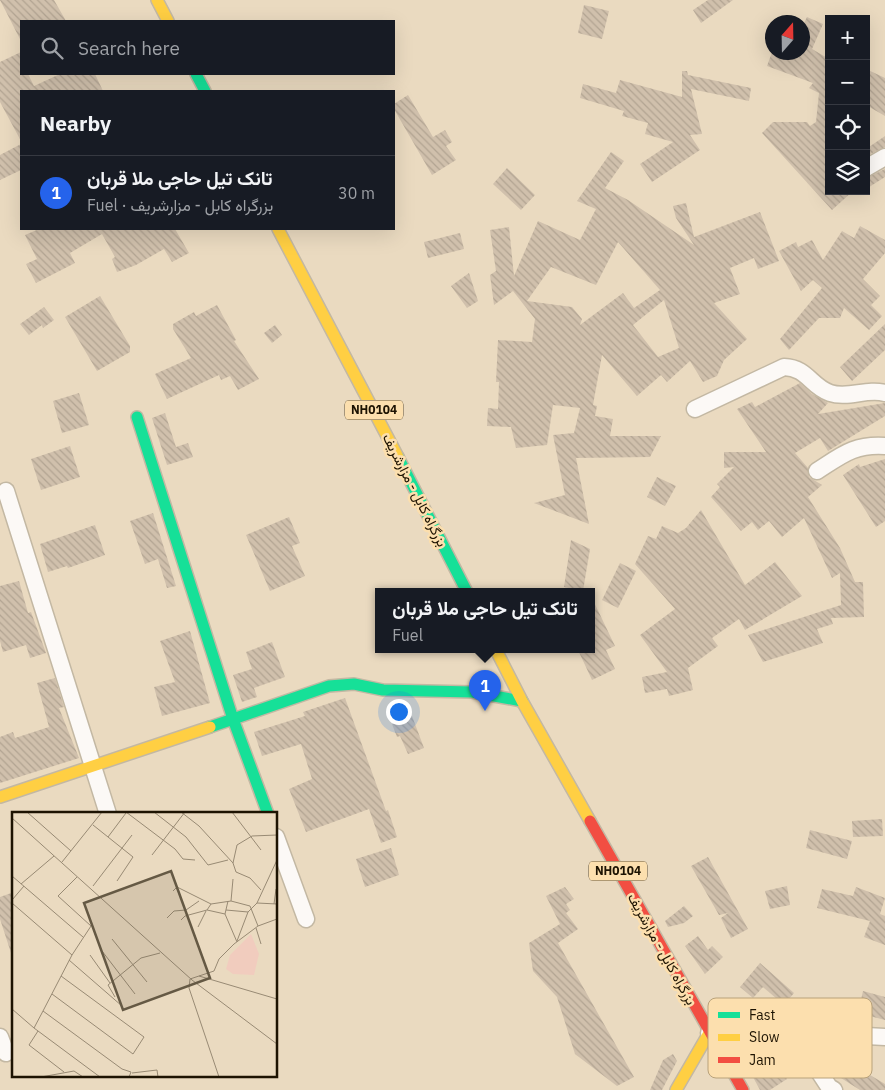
<!DOCTYPE html>
<meta charset="utf-8">
<style>
:root{--surface:#171b24;--page:#242831;--text:#f1f3f6;--muted:#9ea1a6;--line:#363941;--accent:#2563eb}
body{margin:0;font-family:"IBM Plex Sans",Vazirmatn,sans-serif;background:var(--page);color:var(--text)}
.controls{position:absolute;right:15px;top:15px;display:grid;overflow:hidden;border-radius:0px;box-shadow:0 5px 20px #0002}
.controls button{width:45px;height:45px;display:grid;place-items:center;padding:0;border:0;border-bottom:1px solid var(--line);background:var(--surface);color:var(--text);font:25px sans-serif}
.compass{position:absolute;left:765px;top:15px;width:45px;height:45px;border-radius:50%;background:var(--surface);box-shadow:0 5px 20px #0002;rotate:20deg}
.you{position:absolute;left:398px;top:711px;width:18px;height:18px;margin:-12px;border:4px solid #fff;border-radius:50%;background:#1a73e8;box-shadow:0 0 0 8px #1a73e833}
.badge{display:grid;place-items:center;width:32px;height:32px;border-radius:50%;background:var(--accent);color:#fff;font-size:16px;font-weight:700}
.pin{position:absolute;translate:-50% -41px;filter:drop-shadow(0 1px 2px #0008)}
.pin::after{content:'';position:absolute;top:26px;width:18px;height:15px;background:inherit;clip-path:polygon(0 0,100% 0,50% 100%)}
.popup{position:absolute;left:375px;top:588px;width:220px;height:65px;box-sizing:border-box;display:grid;place-content:center;border-radius:0px;background:var(--surface);filter:drop-shadow(0 1px 4px #0005);font-size:16px;white-space:nowrap;color:var(--muted)}
.popup b{font-size:19px;color:var(--text)}
.popup::after{content:'';position:absolute;left:50%;top:100%;margin-left:-10px;border:10px solid transparent;border-top-color:var(--surface)}
.list{margin:0;padding:0;list-style:none}
h2{display:flex;justify-content:space-between;align-items:center;height:65px;margin:0;padding:0 20px;font-size:21px}
h2 small{font-size:16px;font-weight:400;color:var(--muted)}
.list li{display:grid;grid-template-columns:32px 1fr auto;gap:15px;align-items:center;box-sizing:border-box;height:75px;padding:0 20px;border-top:1px solid var(--line)}
.list b{display:block;font-size:19px;white-space:nowrap}
.list p{margin:0;font-size:16px;white-space:nowrap;color:var(--muted)}
.list em{font-size:16px;font-style:normal;color:var(--muted)}
.icon{flex:none;width:28px;height:28px;fill:none;stroke:currentColor;stroke-width:2;stroke-linecap:round;stroke-linejoin:round}
.map{position:relative;flex:none;width:885px;height:1090px;overflow:hidden}
.search{position:absolute;background:var(--surface);box-shadow:0 5px 20px #0002;left:20px;top:20px;width:375px;height:55px;display:flex;align-items:center;gap:12px;box-sizing:border-box;padding:0 18px;border-radius:0px;color:var(--muted);font-size:19px}
.panel{position:absolute;background:var(--surface);box-shadow:0 5px 20px #0002;left:20px;top:90px;width:375px;height:140px;border-radius:0px}
.map>svg:first-child{display:block}
.building{fill:url(#building-back-hatch);fill-rule:evenodd}
.lines{fill:none;stroke-linecap:round;stroke-linejoin:round}
.street-casing{stroke:#c3b8a3;stroke-width:19}
.fast-casing{stroke:#c3b8a3;stroke-width:14}
.slow-casing{stroke:#c3b8a3;stroke-width:14}
.jam-casing{stroke:#c3b8a3;stroke-width:14}
.street{stroke:#fcf9f6;stroke-width:16}
.fast{stroke:#16e098;stroke-width:11}
.slow{stroke:#ffcf43;stroke-width:11}
.jam{stroke:#f24e42;stroke-width:11}
.labels{text-anchor:middle;stroke-width:5;stroke-linejoin:round;paint-order:stroke}
.shield{fill:#fcdfae;stroke:#605036;stroke-width:1}
.shield-label{font-size:12px;font-weight:bold;fill:#1d1302}
.street-label{font-size:14px;fill:#1d1302;stroke:#fcdfae}
.inset-road{fill:none;stroke:#988a74;stroke-width:1}
.view{fill:#655944;fill-opacity:0.15;stroke:#655944;stroke-width:2.5}
.inset-edge{fill:none;stroke:#1d1302;stroke-width:2.5}
.key{fill:#fcdfae;stroke:#b9a27a;stroke-width:1}
.key-label{font-size:14px;fill:#1d1302}
</style>
<div class="map">
<svg width="885" height="1090" viewBox="0 0 885 1090">
<defs>
<pattern id="building-back-hatch" width="6" height="6" patternUnits="userSpaceOnUse" patternTransform="scale(1.25)"><rect width="6" height="6" fill="#d0c0ac"/><path d="M-1 5l2 2M0 0l6 6M5-1l2 2" fill="none" stroke="#b2a492"/></pattern>
</defs>
<rect width="100%" height="100%" fill="#eadac0"/>
<!-- building -->
<path class="building" d="M0,0H54L66,21H21V41Z
M708,0H733L701,23L693,10Z
M584,5L609,11L602,39L578,33Z
M807,17L823,24L812,49L829,59V191H853L832,210L762,133L773,122H807L810,126L816,122L819,93L809,88L813,83L767,66L772,52H802V27Z
M21,52V74H28L34,86L60,74H95L103,91H21V141L0,102V62Z
M866,69L885,78V116L866,105Z
M682,71H687L688,75L751,88L749,101L691,89L702,134L690,135L700,150L652,182L640,164L673,142L645,134L648,123L622,116L624,111L580,98L583,84L616,93L620,80L682,97Z
M408,95L433,137L445,130L452,142L446,146L456,160L432,175L394,109V104Z
M885,136V147L866,156V149Z
M21,144V170L0,180V155Z
M611,152L624,161L605,188L628,200L694,245L676,218L673,206L686,203L694,237L760,212L779,261L758,269L754,258L730,268L740,294L714,303L747,339L724,360L717,376L703,382L690,361L667,382L661,375L637,396L602,355L593,405L597,406L595,416L613,419L610,436H661L650,457L576,458L589,524L534,503L565,495L553,435L574,433L580,408L553,405L547,445L516,448L511,427L487,426L488,408L498,409L499,382H496L498,340L532,342L535,319L513,291L494,305L490,275L496,271L490,230L509,227L514,276L538,221L580,240L596,209L577,201ZM618,242L660,290L634,308L623,293L580,325L582,319L572,307L527,301L551,267L596,285ZM664,300L679,348L658,357L633,325Z
M507,168L535,195L521,210L493,184Z
M885,169V177L866,189V178Z
M860,226L885,240V253L863,279L880,296L871,305L882,316L869,330L844,308L840,318H819L789,350L780,339L822,288L813,280L801,291L779,251L796,242L798,247L812,240L823,260L842,231L854,238Z
M39,229H175L189,253L172,262L164,249L136,265L117,272L112,259L115,257L102,234L70,253L75,263L36,283L26,264L37,259L25,235Z
M460,233L464,249L428,258L424,242Z
M469,273L478,301L467,308L451,286Z
M100,296L130,346V352L97,371L65,317Z
M217,305L236,340L234,341L259,379L238,390L230,376L221,380L219,375L167,399L155,374L191,358L173,329V324L194,312L196,316Z
M44,307L54,320L43,328L42,325L29,335L20,324Z
M885,324V350L852,381L840,367Z
M275,325L282,335L272,343L264,333Z
M800,383L812,394L828,403L818,414L885,403V416L828,451L820,438L795,453L808,468L809,477L822,485L808,497L840,548L855,582H863L864,617L831,618L833,624L817,629L823,643L763,662L748,635L841,605L840,573L832,578L804,518L782,537L769,521L758,530L752,522L741,531L711,497L720,487L717,484L734,467L724,468V452H766L737,409L752,402L755,407Z
M79,393L89,425L62,433L53,401Z
M165,413L176,447L188,443L193,457L167,465L152,418Z
M70,446L80,477L41,490L31,459Z
M885,459V521L876,527L843,475L859,464L860,467Z
M657,477L676,486L665,506L647,497Z
M701,510L745,585L775,562L802,596L745,630L739,619L712,638L718,646L688,668L693,690L669,696L667,689L645,693L642,677L667,672L640,635L675,609L635,564L648,536L656,539L662,526L678,533L686,528Z
M153,513L176,586L167,588L158,559L145,564L130,521Z
M289,517L300,543L292,546L305,576L270,591L246,535Z
M95,525L105,555L68,568L67,566L48,572L40,544Z
M571,540L590,549L583,591L564,587Z
M620,563L636,571L618,608L602,600Z
M19,581L28,613L31,612L46,653L30,658L26,645L3,652L0,641V586Z
M591,596L615,646L606,650L615,669L592,680L578,650H591Z
M190,631L210,703L162,716L154,687L175,682L160,641Z
M272,642L285,677L254,688L257,697L242,702L233,675L252,669L246,652Z
M55,678L64,707L59,708L79,758L0,783V737L13,732L15,738L49,727L37,683Z
M345,698L386,811L388,810L397,837L381,843L369,809L306,832L289,789L312,779L301,744L262,756L254,732L305,716L303,712Z
M412,716L424,748L408,754L400,736L397,737L392,724Z
M882,819L883,836L853,837L852,821Z
M810,830L852,841L847,859L806,848Z
M391,848L399,875L365,887L356,859Z
M708,857L748,929L731,938L721,918L728,913L719,915L691,866Z
M787,886L790,905L770,909L765,891Z
M565,887L574,899L566,904L570,910L566,913L578,929L558,943L634,1077L617,1086L575,1054L557,997L533,971L529,943L560,924L546,896Z
M856,887L885,898L880,914L885,916V945L864,937L870,921L817,908L822,889L853,896Z
M14,892V952L11,953L0,919V897Z
M684,906L693,916L684,923L668,927L665,921Z
M698,936L708,950L712,946L723,957L705,974L685,946Z
M760,963L794,993L784,1005L763,987L753,998L740,987Z
M863,991L885,997V1020L858,1013Z
M763,1047L787,1079L770,1090H760L742,1057L752,1051L754,1054Z
M673,1054L677,1061L662,1090H650L663,1060Z
M850,1063L885,1084V1090H860L841,1078Z"/>
<g class="lines">
<!-- street casing -->
<g class="street-casing">
<path id="street" d="M866,168L885,157
M695,409L784,367C808,368 810,386 830,393C848,399 867,388 885,393
M817,471C842,455 854,444 885,446
M6,491L108,814
M276,837L306,919
M793,1032L829,1087L834,1090
M709,1033L793,1032L885,1037
M0,1037L6,1053"/>
</g>
<!-- fast casing -->
<g class="fast-casing">
<path id="fast" d="M196,74L205,91
M137,417L233,719L268,814
M398,457L467,592
M210,727L329,686L354,684L383,690L472,692L522,701"/>
</g>
<!-- slow casing -->
<g class="slow-casing">
<path id="slow" d="M157,0L168,21
M278,229L398,457
M496,650L522,701L590,821
M0,797L210,727
M676,1090L709,1033"/>
</g>
<!-- jam casing -->
<g class="jam-casing">
<path id="jam" d="M590,821L743,1090"/>
</g>
<!-- street -->
<use href="#street" class="street"/>
<!-- fast -->
<use href="#fast" class="fast"/>
<!-- slow -->
<use href="#slow" class="slow"/>
<!-- jam -->
<use href="#jam" class="jam"/>
</g>
<g class="labels">
<!-- shield labels -->
<g class="shield">
<rect x="345" y="400.5" width="58" height="19" rx="4"/>
<rect x="589" y="861.5" width="58" height="19" rx="4"/>
</g>
<g class="shield-label">
<text x="374" y="414">NH0104</text>
<text x="618" y="875">NH0104</text>
</g>
<!-- street labels -->
<g class="street-label">
<text transform="translate(415 490) rotate(63)" y="5">بزرگراه کابل - مزارشریف</text>
<text transform="translate(662 949) rotate(61)" y="5">بزرگراه کابل - مزارشریف</text>
</g>
</g>
<!-- overview -->
<g transform="translate(12 812)">
<rect width="265" height="265" fill="#eadac0"/>
<path d="M239,122L247,142L242,163L221,162L214,157L218,143Z" fill="#f1ccbe"/>
<path class="inset-road" d="M15,0L59,39M114,0L163,37L171,47L183,48M142,0L174,25L196,53L216,48M169,0L187,14L221,51L225,33L240,24L265,23M220,0L249,38M0,6L180,168L265,232M81,13L121,45L105,69M96,25L114,1M140,43L173,0M50,50L90,0M221,51L224,60L238,66L249,78M0,64L71,125M9,72L42,44M81,74L120,23M161,79L165,75L199,92L219,89L238,94L246,114M0,88L12,74M216,89L213,102L225,130M219,89L221,67M0,91L60,143M245,91L265,92M199,92L195,98L213,102M262,92L264,77M214,98L236,100M155,106L162,99L174,98L187,89M169,108L173,104L195,98M186,115L194,99M244,116L249,132M100,127L135,170M225,129L236,100L245,91L265,48M90,139L123,182M78,143L98,171M57,148L110,194M187,164L265,187M40,182L121,242L132,225L49,164M103,185L96,173L129,146L148,141M0,197L22,216L31,199L110,257L119,260L117,265M31,199L60,143L79,114L46,84L65,65M22,216L88,265M26,219L17,233L52,260M120,261L145,258L146,265M29,265L62,259L71,265M207,265L177,176L178,167L202,159L207,147L222,132L246,114L265,107"/>
<path class="view" d="M159,59L198,166L111,198L72,91Z"/>
<rect width="265" height="265" class="inset-edge"/>
</g>
<!-- legend -->
<rect x="708" y="998" width="164" height="80" rx="8" class="key"/>
<rect x="718" y="1012" width="22" height="6" fill="#16e098"/>
<rect x="718" y="1034" width="22" height="7" fill="#ffcf43"/>
<rect x="718" y="1057" width="22" height="6" fill="#f24e42"/>
<g class="key-label">
<text x="749" y="1020">Fast</text>
<text x="749" y="1042">Slow</text>
<text x="749" y="1065">Jam</text>
</g>
</svg>
<div class="controls">
<button>+</button>
<button>−</button>
<button><svg class="icon" aria-label="locate" viewBox="0 0 24 24"><circle cx="12" cy="12" r="6"/><path d="M12 2v4M12 18v4M2 12h4M18 12h4"/></svg></button>
<button><svg class="icon" aria-label="layers" viewBox="0 0 24 24"><path d="M12 4l9 5-9 5-9-5zM3 14l9 5 9-5"/></svg></button>
</div>
<svg class="compass" viewBox="-18 -18 36 36"><path d="M0-13l5 13h-10z" fill="#e53935"/><path d="M0 13l5-13h-10z" fill="#9ea1a6"/></svg>
<div class="you"></div>
<div class="pin badge" style="left:485px;top:711px">1</div>
<div class="popup"><b>تانک تیل حاجی ملا قربان</b>Fuel</div>
<div class="search"><svg class="icon" aria-label="search" viewBox="0 0 24 24"><circle cx="10" cy="10" r="6"/><path d="M15 15l6 6"/></svg>Search here</div>
<section class="panel">
<h2>Nearby<small></small></h2>
<ul class="list">
<li><span class="badge">1</span><div><b>تانک تیل حاجی ملا قربان</b><p>Fuel · بزرگراه کابل - مزارشریف</p></div><em>30 m</em></li>
</ul>
</section>
</div>
